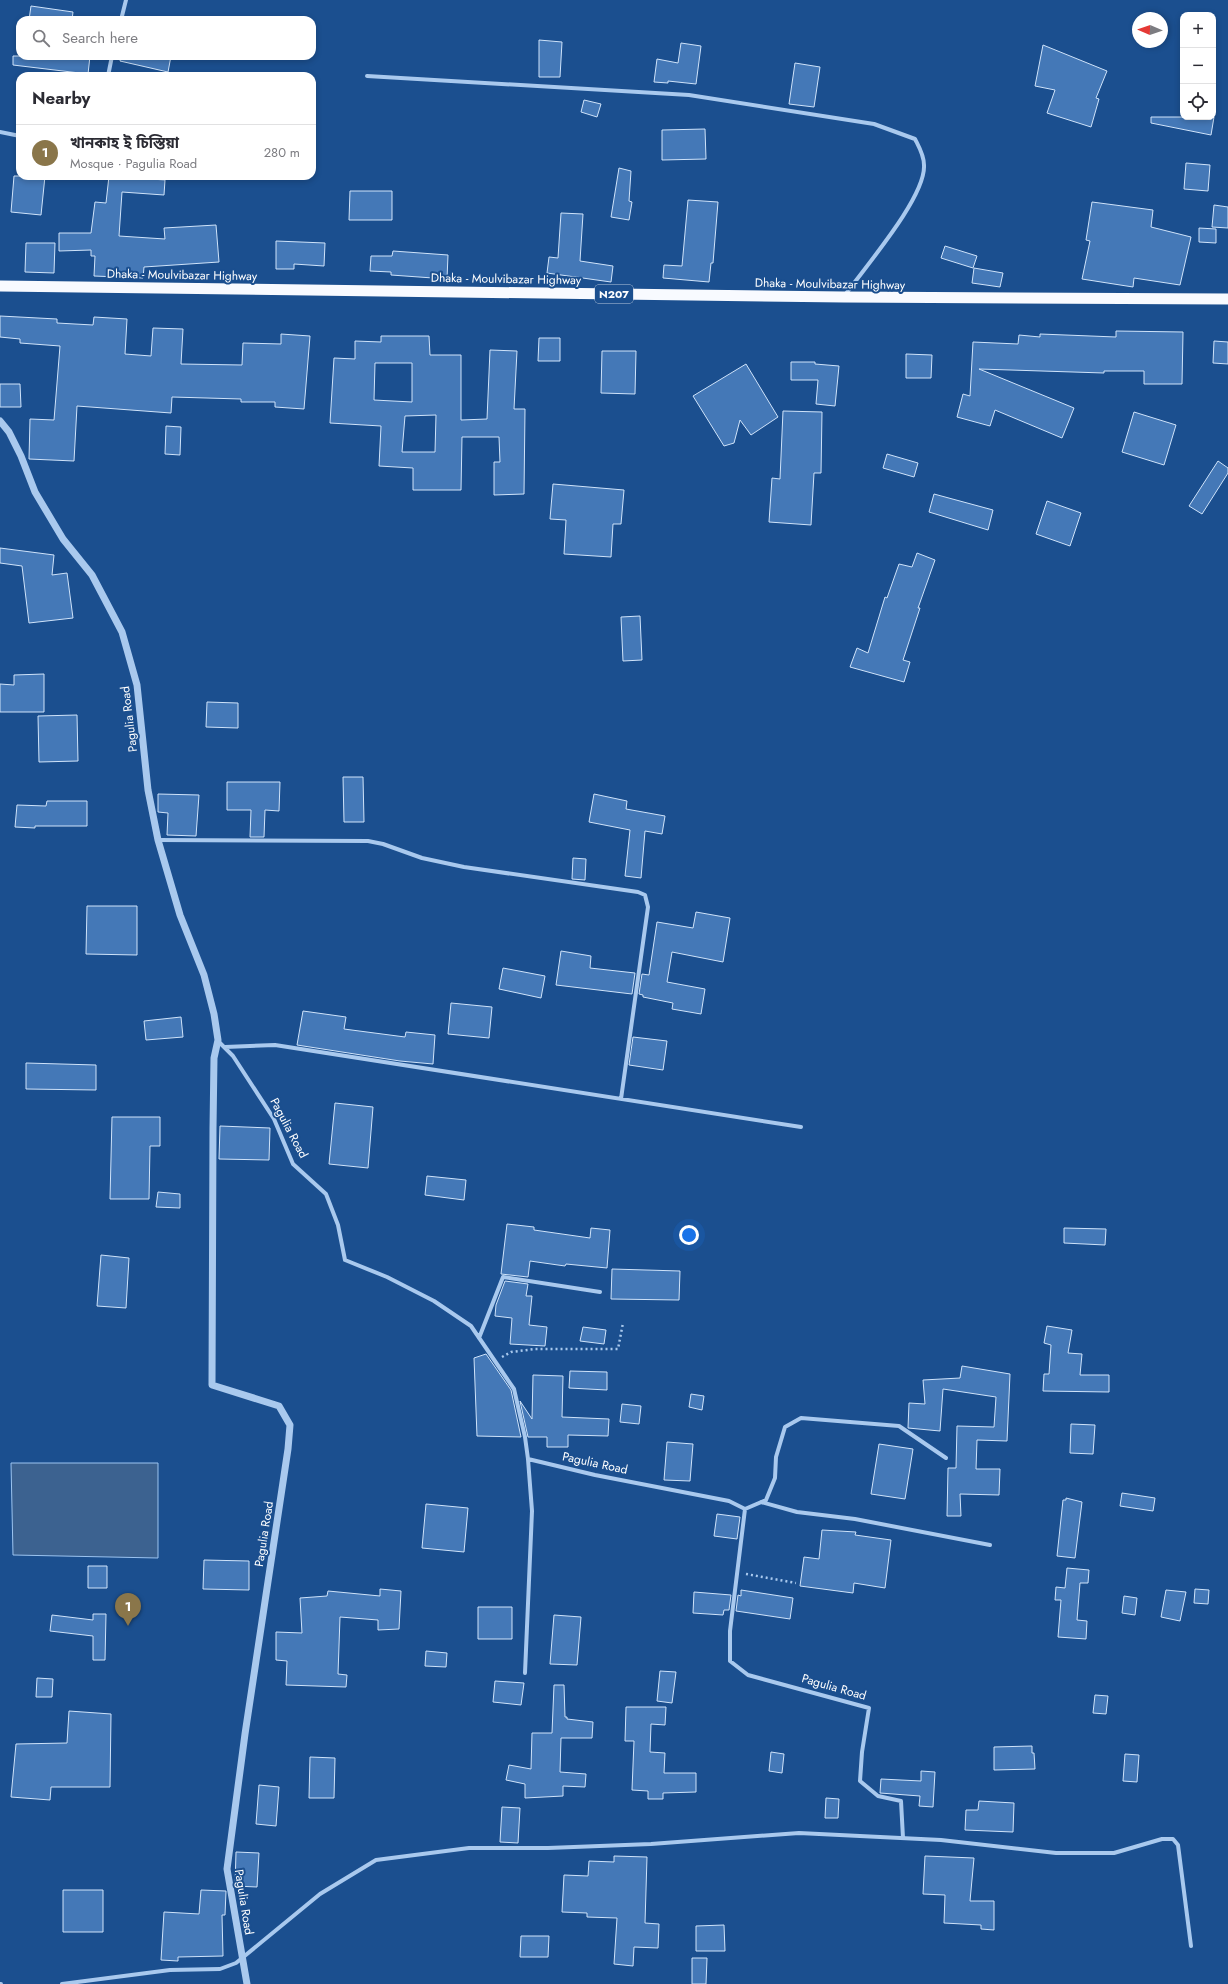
<!DOCTYPE html>
<meta charset="utf-8">
<style>
:root{--surface:#fff;--page:#f7f7f7;--text:#2b2b33;--muted:#7c7c81;--line:#e1e1e2;--accent:#8a764a}
body{margin:0;font-family:Jost,"Noto Sans Bengali",sans-serif;background:var(--page);color:var(--text)}
.controls{position:absolute;right:12px;top:12px;display:grid;overflow:hidden;border-radius:8px;box-shadow:0 2px 6px #0003}
.controls button{width:36px;height:36px;display:grid;place-items:center;padding:0;border:0;border-bottom:1px solid var(--line);background:var(--surface);color:var(--text);font:20px sans-serif}
.compass{position:absolute;left:1132px;top:12px;width:36px;height:36px;border-radius:50%;background:var(--surface);box-shadow:0 2px 6px #0003;rotate:272deg}
.you{position:absolute;left:689px;top:1235px;width:14px;height:14px;margin:-10px;border:3px solid #fff;border-radius:50%;background:#1a73e8;box-shadow:0 0 0 6px #1a73e833}
.badge{display:grid;place-items:center;width:26px;height:26px;border-radius:50%;background:var(--accent);color:#fff;font-size:13px;font-weight:700}
.pin{position:absolute;translate:-50% -33px;filter:drop-shadow(0 1px 2px #0008)}
.pin::after{content:'';position:absolute;top:21px;width:14px;height:12px;background:inherit;clip-path:polygon(0 0,100% 0,50% 100%)}
.list{margin:0;padding:0;list-style:none}
h2{display:flex;justify-content:space-between;align-items:center;height:52px;margin:0;padding:0 16px;font-size:17px}
h2 small{font-size:13px;font-weight:400;color:var(--muted)}
.list li{display:grid;grid-template-columns:26px 1fr auto;gap:12px;align-items:center;box-sizing:border-box;height:56px;padding:0 16px;border-top:1px solid var(--line)}
.list b{display:block;font-size:15px;white-space:nowrap}
.list p{margin:0;font-size:13px;white-space:nowrap;color:var(--muted)}
.list em{font-size:13px;font-style:normal;color:var(--muted)}
.icon{flex:none;width:22px;height:22px;fill:none;stroke:currentColor;stroke-width:2;stroke-linecap:round;stroke-linejoin:round}
.map{position:relative;flex:none;width:1228px;height:1984px;overflow:hidden}
.search{position:absolute;background:var(--surface);box-shadow:0 2px 6px #0003;left:16px;top:16px;width:300px;height:44px;display:flex;align-items:center;gap:10px;box-sizing:border-box;padding:0 14px;border-radius:12px;color:var(--muted);font-size:15px}
.panel{position:absolute;background:var(--surface);box-shadow:0 2px 6px #0003;left:16px;top:72px;width:300px;height:108px;border-radius:12px}
.map>svg:first-child{display:block}
.water{fill:#3c6290;stroke:#9cc4f0}
.building{fill:#4478b7;stroke:#cfe3fa;fill-rule:evenodd}
.lines{fill:none;stroke-linecap:round;stroke-linejoin:round}
.path{stroke:#a9c9ee;stroke-width:2.5;stroke-dasharray:2 3;stroke-linecap:butt}
.minor{stroke:#a9c9ee;stroke-width:4}
.tertiary{stroke:#a9c9ee;stroke-width:7}
.trunk{stroke:#f8faff;stroke-width:11}
.labels{text-anchor:middle;stroke-width:4;stroke-linejoin:round;paint-order:stroke}
.shield{fill:#1b4f8f;stroke:#bbcadd;stroke-width:1}
.shield-label{font-size:11px;font-weight:bold;fill:#fff}
.street-label{font-size:12px;fill:#fff;stroke:#1b4f8f}
</style>
<div class="map">
<svg width="1228" height="1984" viewBox="0 0 1228 1984">
<rect width="100%" height="100%" fill="#1b4f8f"/>
<!-- water -->
<path class="water" d="M11,1463H158V1558L13,1555Z"/>
<!-- building -->
<path class="building" d="M31,6L73,12L72,20H29Z
M539,40L562,42L560,77H539Z
M681,43L701,46L696,84L668,81V83L654,82L657,59L678,63Z
M1043,45L1107,71L1096,98L1099,99L1091,127L1047,113L1055,90L1035,86Z
M13,56H90L88,74L13,65Z
M121,56H171L168,72L120,61Z
M795,63L820,67L814,107L789,104Z
M584,100L601,104L597,117L581,112Z
M1151,117H1214L1211,135L1151,123Z
M705,129L706,159L662,160V130Z
M1186,163L1210,165L1208,191L1184,189Z
M619,168L631,171L629,201L632,202L629,220L611,217Z
M14,176H45L41,215L11,212Z
M109,176L165,180L164,195L122,192L119,236L165,239L164,228L216,225L219,262L144,267L143,278L94,276L95,256H91V250L59,251V233H91L95,202L106,203Z
M350,191H392V220H349Z
M688,200L718,202L713,263H711L709,282L663,278L664,265L682,266Z
M1092,202L1153,210L1151,227L1191,237L1180,285L1134,278L1133,287L1082,279L1090,241L1086,240Z
M1214,205L1228,207V228L1212,227Z
M561,213L583,214L580,261L613,266L611,282L547,273L549,257L558,258Z
M1199,228L1216,229V243L1199,242Z
M276,241L325,243L324,266L294,264V269H276Z
M26,243H55L54,273L25,272Z
M945,246L977,256L973,268L941,258Z
M393,251L448,255L447,279L391,275V272L370,271L371,256H392Z
M974,268L1003,273L1000,287L972,283Z
M0,316L57,319V323L93,325L94,317L127,319L125,354L151,356L153,328L183,329L181,364L242,365L243,343L281,344V334L310,336L304,409L275,407V402H241V399L172,397L171,413L77,406L74,461L29,459L30,419L54,420L60,346L20,343V339L0,337Z
M1116,331L1183,332L1182,384H1144V371H1104V373L979,369L1074,408L1062,438L995,410L990,426L957,417L963,394L970,396L973,342L1018,344L1019,335L1040,337V334L1116,337Z
M381,336H429L430,355H461V420L487,419L490,350L517,351L514,409H525L524,494L494,495V462H500L499,437H462L461,490H413V468L379,466L381,426L330,423L334,358L355,359V341L381,342ZM375,363H412V402L374,400ZM436,415L435,452H402L405,416Z
M539,338H560V361H538Z
M1214,341L1228,342V364L1213,363Z
M602,351H636L635,394L601,393Z
M906,354L932,355L931,378H906Z
M791,362H815V364L839,366L835,406L816,404L818,380H791Z
M746,364L778,417L751,435L740,420L734,443L724,446L693,396Z
M0,384H20L21,407H0Z
M783,411L822,412L821,473H814L811,525L769,522L772,478L780,479Z
M1134,412L1176,425L1164,465L1122,452Z
M166,426L181,427L180,455L165,454Z
M887,454L918,463L914,477L883,468Z
M1218,461L1228,468V473L1202,514L1189,506Z
M553,484L624,490L621,524H613L611,557L564,554L566,520L550,519Z
M934,494L993,510L988,530L929,512Z
M1047,501L1081,513L1070,546L1036,534Z
M0,548L54,555L52,575L67,573L73,618L29,623L22,566L0,563Z
M917,553L935,560L918,608H920L903,660L910,662L904,682L850,667L857,648L868,653L885,597L887,598L899,564L912,567Z
M640,616L642,660L623,661L621,617Z
M44,674V712H0V684L14,685V675Z
M207,702L238,703V728L206,727Z
M77,715L78,761L39,762L38,716Z
M343,777H363L364,822H344Z
M227,782H280L279,811L265,810L264,837H250L251,810H227Z
M158,794L199,795L196,836L167,835L168,813L158,812Z
M594,794L627,801L626,809L665,816L662,834L645,831L641,878L625,876L630,830L589,822Z
M47,801H87V826H35V828L15,827L17,805L46,806Z
M573,858L586,859L585,880L572,879Z
M87,906H137V955L86,954Z
M696,912L730,918L723,962L672,952L667,982L705,989L701,1014L672,1009L673,1003L643,997V995L639,994L642,974L649,975L657,922L693,928Z
M561,951L591,956L590,968L635,973L632,994L556,985Z
M503,968L545,976L541,998L499,989Z
M451,1003L492,1007L489,1038L448,1034Z
M303,1011L346,1017L344,1029L405,1037L406,1032L435,1035L433,1064L400,1061L297,1045Z
M181,1017L183,1037L146,1040L144,1021Z
M633,1037L667,1041L663,1070L629,1065Z
M26,1063L96,1065V1090L26,1089Z
M335,1103L373,1107L368,1168L329,1164Z
M112,1117H160V1146H150L149,1199H110Z
M220,1126L270,1128L269,1160L219,1159Z
M427,1176L466,1180L464,1200L425,1195Z
M158,1192L180,1194V1208L156,1207Z
M507,1224L534,1227V1230L590,1238L591,1228L610,1230L607,1268L566,1264L565,1266L530,1261L528,1277L501,1274Z
M1064,1228L1106,1229L1105,1245L1064,1243Z
M101,1255L129,1258L126,1308L97,1306Z
M612,1269L680,1271L679,1300L611,1299Z
M505,1281L528,1284L526,1296H532L529,1325L547,1327L545,1346L510,1344L512,1318L495,1316L496,1305Z
M1047,1326L1072,1330L1068,1353L1082,1354L1080,1375H1109V1392L1043,1391L1044,1374H1049L1051,1345L1044,1343Z
M583,1327L606,1330L604,1344L580,1341Z
M486,1354L511,1390L521,1437L477,1436L474,1358Z
M962,1366L1010,1374L1007,1441L977,1440L976,1469H1000L999,1495L960,1494L961,1516H947L948,1468H956L957,1426L994,1427L996,1397L943,1389L940,1431L908,1428L909,1403L925,1404L923,1380L960,1378Z
M570,1371L607,1372V1390L569,1388Z
M533,1375L563,1376L562,1417L609,1419L608,1436L568,1435V1447H547V1437H528L520,1401L532,1419Z
M691,1394L704,1396L702,1410L689,1407Z
M622,1404L641,1406L639,1424L620,1422Z
M1071,1424L1095,1425L1093,1454L1070,1453Z
M667,1442L693,1444L690,1481L664,1480Z
M879,1444L913,1449L905,1499L871,1494Z
M1122,1493L1155,1498L1153,1511L1120,1506Z
M1066,1498L1082,1502L1075,1558L1057,1556L1063,1500H1066Z
M426,1504L468,1508L464,1552L422,1548Z
M717,1514L740,1517L737,1539L714,1536Z
M822,1530L856,1532L855,1535L891,1540L885,1588L854,1583L853,1593L800,1586L804,1557L819,1559Z
M204,1560L249,1561V1590L203,1589Z
M88,1566H107V1588H88Z
M1067,1568L1089,1570L1088,1583H1080L1077,1620L1087,1621L1086,1639L1058,1637L1061,1600H1055L1056,1587L1065,1588Z
M380,1589L401,1591L399,1629L378,1630V1620L340,1617L338,1674L347,1675L346,1687L286,1685L287,1661L276,1660V1632L302,1633L300,1598L327,1596L328,1591L380,1596Z
M1195,1589L1209,1590L1208,1604L1194,1603Z
M741,1590L793,1598L790,1619L736,1611L738,1595L741,1596Z
M1166,1590L1186,1592L1180,1621L1161,1617Z
M694,1592L731,1595L729,1610H724L723,1615L693,1613Z
M1124,1596L1137,1598L1135,1615L1122,1613Z
M478,1607H512V1639H478Z
M93,1614H106L105,1660H93V1636L50,1631L52,1615L93,1620Z
M554,1615L581,1617L577,1665L550,1664Z
M426,1651L447,1653L446,1667L425,1666Z
M660,1671L676,1672L672,1703L657,1701Z
M37,1678L53,1679L52,1697H36Z
M495,1681L524,1683L521,1705L493,1702Z
M554,1685H564L565,1717H567V1719L593,1722L592,1738H561L560,1772L586,1774L585,1787L563,1786V1796L525,1798V1784L506,1780L509,1765L531,1769L532,1733H552Z
M1095,1695L1108,1696L1106,1714L1093,1713Z
M626,1707H666L665,1725L651,1724L650,1752L665,1753L664,1773H696V1792L663,1793V1799H648V1791L632,1790L634,1741H625Z
M69,1711L111,1714L110,1787H51L50,1800L11,1797L16,1744L67,1743Z
M1032,1746V1753H1034L1035,1769L994,1770V1747Z
M771,1752L784,1754L782,1773L769,1771Z
M1125,1754L1139,1755L1137,1782L1123,1781Z
M310,1757L335,1758L334,1798H309Z
M921,1771L935,1772L933,1807L919,1806L920,1796L880,1793L881,1779L921,1781Z
M259,1785L279,1787L276,1826L256,1824Z
M826,1798L839,1799L838,1818H825Z
M979,1801L1014,1803L1013,1832L965,1830L966,1810H978Z
M502,1807L520,1808L518,1843L500,1842Z
M236,1852L259,1853L257,1887L235,1886Z
M614,1856L647,1857L645,1923L659,1924L658,1948L634,1947L633,1966L614,1964L617,1918L587,1917V1913L562,1912L564,1875L588,1876L589,1861L614,1862Z
M925,1856L974,1858L970,1901H994V1930L981,1929V1925L944,1923L945,1895L923,1894Z
M63,1890H103V1932H63Z
M201,1890L226,1891L225,1915H222L223,1956L178,1957V1961L161,1960L164,1912L199,1914Z
M724,1925L725,1951H696V1926Z
M521,1936H549L548,1957H520Z
M692,1958H707L706,1984H692Z"/>
<g class="lines">
<!-- path -->
<path class="path" d="M502,1357L511,1352L535,1349H618L623,1323
M746,1574L796,1583"/>
<!-- minor -->
<path class="minor" d="M121,20L126,0
M108,76L112,56
M367,76L689,95L874,124L915,139C919,147 924,155 924,165C926,197 865,267 845,295
M0,132L20,136
M158,840L368,841L383,844L422,858L464,867L638,892L645,895L648,907L621,1099
M218,1041L233,1056L274,1119L293,1164L326,1194L338,1225L345,1260L387,1277L434,1301L471,1326L514,1389L525,1437L528,1459L595,1475L729,1501L745,1509L730,1631V1661L748,1675L869,1708L862,1752L860,1781L878,1796L901,1801L903,1838
M225,1047L275,1045L801,1127
M479,1338L503,1277L600,1292
M761,1502L797,1512L855,1519L990,1545
M745,1509L766,1500L775,1478L776,1457L785,1427L801,1418L899,1426L946,1458
M525,1673L532,1511L528,1459
M0,1984H1
M62,1984L170,1970L220,1969L236,1963L320,1894L376,1860L469,1848H548L651,1844L799,1833L941,1840L1056,1853H1114L1162,1839H1173L1178,1845L1191,1946"/>
<!-- tertiary -->
<path class="tertiary" d="M0,421L9,432L21,456L35,492L63,539L92,575L122,632L137,685L148,790L158,840L180,915L204,975L214,1014L218,1040L214,1058L213,1128L212,1385L279,1406L290,1425L288,1449L245,1734L227,1869L247,1984"/>
<!-- trunk -->
<path class="trunk" d="M0,286L844,297L1228,299"/>
</g>
<g class="labels">
<!-- shield labels -->
<rect class="shield" x="595" y="285" width="38" height="18" rx="3"/>
<g class="shield-label">
<text x="614" y="298">N207</text>
</g>
<!-- street labels -->
<g class="street-label">
<text transform="translate(182 275) rotate(1)" y="4">Dhaka - Moulvibazar Highway</text>
<text transform="translate(506 279) rotate(1)" y="4">Dhaka - Moulvibazar Highway</text>
<text transform="translate(830 284) rotate(1)" y="4">Dhaka - Moulvibazar Highway</text>
<text transform="translate(129 719) rotate(-97)" y="4">Pagulia Road</text>
<text transform="translate(289 1128) rotate(62)" y="4">Pagulia Road</text>
<text transform="translate(595 1463) rotate(12)" y="4">Pagulia Road</text>
<text transform="translate(264 1534) rotate(-81)" y="4">Pagulia Road</text>
<text transform="translate(834 1687) rotate(16)" y="4">Pagulia Road</text>
<text transform="translate(244 1902) rotate(81)" y="4">Pagulia Road</text>
</g>
</g>
</svg>
<div class="controls">
<button>+</button>
<button>−</button>
<button><svg class="icon" aria-label="locate" viewBox="0 0 24 24"><circle cx="12" cy="12" r="6"/><path d="M12 2v4M12 18v4M2 12h4M18 12h4"/></svg></button>
</div>
<svg class="compass" viewBox="-18 -18 36 36"><path d="M0-13l5 13h-10z" fill="#e53935"/><path d="M0 13l5-13h-10z" fill="#7c7c81"/></svg>
<div class="you"></div>
<div class="pin badge" style="left:128px;top:1626px">1</div>
<div class="search"><svg class="icon" aria-label="search" viewBox="0 0 24 24"><circle cx="10" cy="10" r="6"/><path d="M15 15l6 6"/></svg>Search here</div>
<section class="panel">
<h2>Nearby<small></small></h2>
<ul class="list">
<li><span class="badge">1</span><div><b>খানকাহ ই চিস্তিয়া</b><p>Mosque · Pagulia Road</p></div><em>280 m</em></li>
</ul>
</section>
</div>
